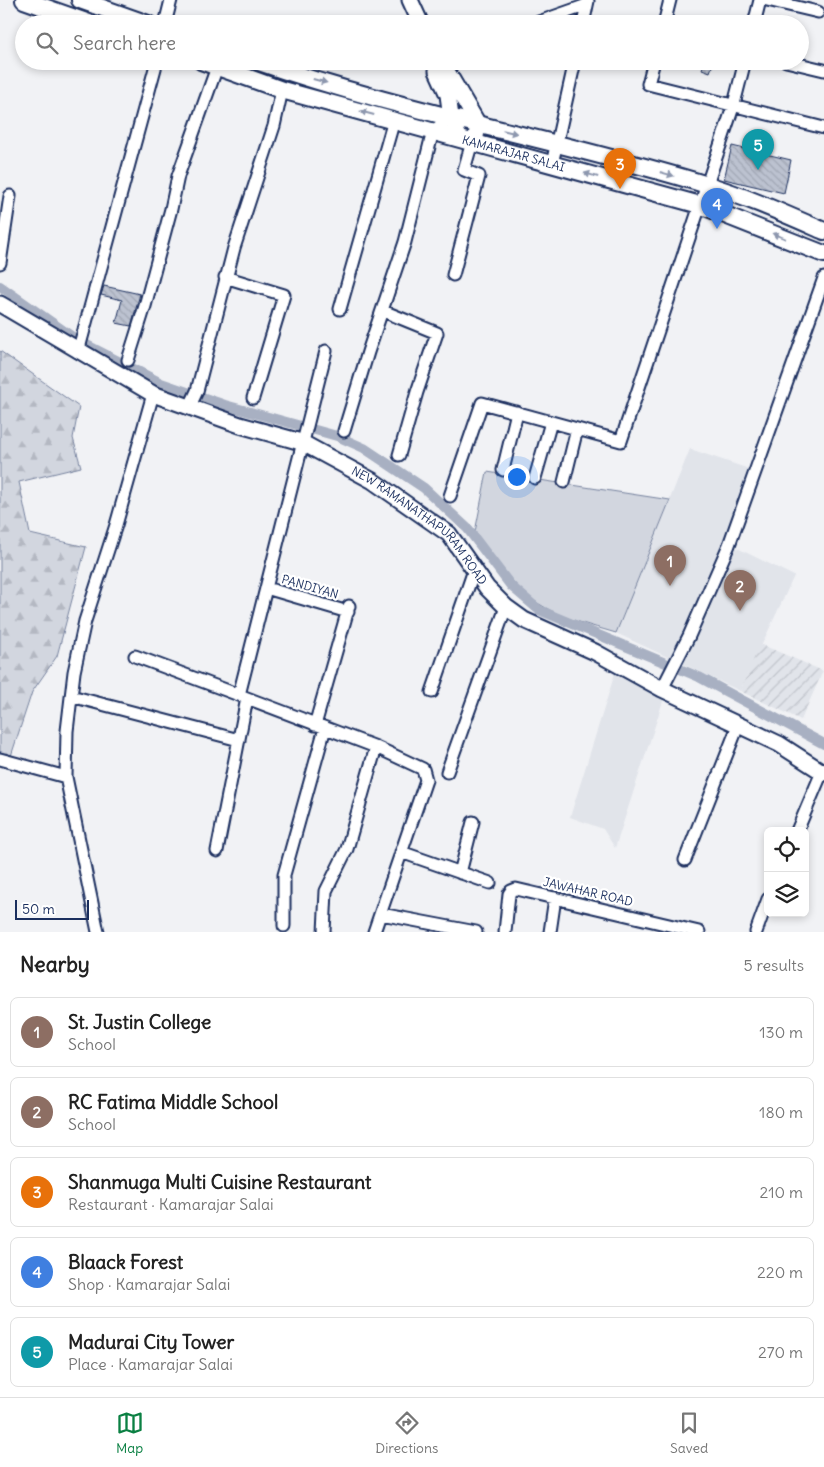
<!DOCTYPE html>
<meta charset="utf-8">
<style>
:root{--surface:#fff;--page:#f6f6f6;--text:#222;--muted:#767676;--line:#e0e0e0;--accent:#0b8043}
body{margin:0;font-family:Delius,sans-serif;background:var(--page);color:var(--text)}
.controls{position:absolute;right:15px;bottom:15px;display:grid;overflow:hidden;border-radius:8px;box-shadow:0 2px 8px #0003}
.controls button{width:45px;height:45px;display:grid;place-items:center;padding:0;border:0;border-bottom:1px solid var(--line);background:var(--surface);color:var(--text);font:25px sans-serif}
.scale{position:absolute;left:15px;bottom:12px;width:74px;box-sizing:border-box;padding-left:5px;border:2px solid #1b2f5e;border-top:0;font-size:14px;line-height:18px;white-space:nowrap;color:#1b2f5e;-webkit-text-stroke:4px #fff;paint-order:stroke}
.you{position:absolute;left:516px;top:476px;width:18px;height:18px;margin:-12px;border:4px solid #fff;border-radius:50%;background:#1a73e8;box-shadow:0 0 0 8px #1a73e833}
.badge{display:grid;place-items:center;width:32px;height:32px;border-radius:50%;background:var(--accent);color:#fff;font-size:16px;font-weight:700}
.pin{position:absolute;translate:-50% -41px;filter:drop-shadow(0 1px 2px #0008)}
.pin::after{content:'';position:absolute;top:26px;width:18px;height:15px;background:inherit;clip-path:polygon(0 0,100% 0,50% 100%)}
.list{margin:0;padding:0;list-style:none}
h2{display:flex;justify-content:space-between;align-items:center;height:65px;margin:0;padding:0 20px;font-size:21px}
h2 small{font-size:16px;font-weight:400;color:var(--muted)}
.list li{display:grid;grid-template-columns:32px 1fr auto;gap:15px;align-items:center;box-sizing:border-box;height:70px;margin:0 10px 10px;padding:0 10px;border:1px solid var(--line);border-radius:8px}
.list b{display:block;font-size:19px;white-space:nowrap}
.list p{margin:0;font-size:16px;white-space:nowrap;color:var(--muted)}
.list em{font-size:16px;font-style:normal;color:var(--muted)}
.icon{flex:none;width:28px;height:28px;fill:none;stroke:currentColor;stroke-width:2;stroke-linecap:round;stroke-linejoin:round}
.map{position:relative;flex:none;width:824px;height:932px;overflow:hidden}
.search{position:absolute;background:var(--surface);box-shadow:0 2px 8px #0003;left:15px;right:15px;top:15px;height:55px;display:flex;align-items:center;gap:12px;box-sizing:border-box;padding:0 18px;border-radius:28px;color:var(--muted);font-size:19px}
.sheet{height:465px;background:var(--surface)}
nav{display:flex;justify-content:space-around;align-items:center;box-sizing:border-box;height:70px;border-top:1px solid var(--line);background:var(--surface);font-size:14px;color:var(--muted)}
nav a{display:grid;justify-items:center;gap:2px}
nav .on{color:var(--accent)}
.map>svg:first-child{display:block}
.built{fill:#e1e4ea}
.industrial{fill:url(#industrial-furrows)}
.green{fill:#d2d6df;stroke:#76829e}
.forest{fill:url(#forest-firs);stroke:#76829e}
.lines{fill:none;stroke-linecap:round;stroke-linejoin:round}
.canal{stroke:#a8b0c2;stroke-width:10}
.building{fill:url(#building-back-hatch);stroke:#1b2f5e}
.minor-casing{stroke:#1b2f5e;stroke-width:15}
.major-casing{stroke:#1b2f5e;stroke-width:19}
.highway-casing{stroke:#1b2f5e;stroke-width:20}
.minor{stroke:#fff;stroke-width:11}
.major{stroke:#fff;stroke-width:15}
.highway{stroke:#fff;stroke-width:16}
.oneway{fill:#8d97ae}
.labels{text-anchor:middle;stroke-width:4.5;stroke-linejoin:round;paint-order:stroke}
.street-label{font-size:12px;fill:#1b2f5e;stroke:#fff}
</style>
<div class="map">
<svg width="824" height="932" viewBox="0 0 824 932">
<defs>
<pattern id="industrial-furrows" width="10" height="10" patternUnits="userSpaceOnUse" patternTransform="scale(1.25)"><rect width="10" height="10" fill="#e1e4ea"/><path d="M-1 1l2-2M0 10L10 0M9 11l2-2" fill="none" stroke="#c0c4cb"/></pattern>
<pattern id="forest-firs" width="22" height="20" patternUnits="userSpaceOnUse" patternTransform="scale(1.25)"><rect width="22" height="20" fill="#d2d6df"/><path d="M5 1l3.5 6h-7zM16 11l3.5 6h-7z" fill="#b4b8c2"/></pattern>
<pattern id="building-back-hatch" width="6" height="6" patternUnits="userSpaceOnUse" patternTransform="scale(1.25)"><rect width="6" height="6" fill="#bcc2d0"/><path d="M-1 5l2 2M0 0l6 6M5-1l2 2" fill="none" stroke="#a1a7b5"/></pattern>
</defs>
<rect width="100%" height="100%" fill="#f1f2f5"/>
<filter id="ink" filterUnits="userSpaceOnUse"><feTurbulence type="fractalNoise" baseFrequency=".02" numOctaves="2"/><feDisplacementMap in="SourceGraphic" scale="10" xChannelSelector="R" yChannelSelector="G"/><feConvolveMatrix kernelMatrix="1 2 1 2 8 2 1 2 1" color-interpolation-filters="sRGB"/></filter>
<g filter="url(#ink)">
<!-- built -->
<path class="built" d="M690,449L752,470L727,540L674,660L616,633Z
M733,546L794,576L740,691L681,663Z
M615,673L665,695L615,848L603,829L570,817Z"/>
<!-- industrial -->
<path class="industrial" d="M760,644L823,671L801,720L740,691Z"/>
<!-- green -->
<path class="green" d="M487,472L670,500L616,633C582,623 544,614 518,587C502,570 489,551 475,532Z"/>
<!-- forest -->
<path class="forest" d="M0,351L79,407L73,438L81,467L19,482L30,534L86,547L57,656L32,692L10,759L0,757Z"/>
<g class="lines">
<!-- canal -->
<path class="canal" d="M0,286L77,340L161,383L225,405L337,436L364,448L424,488L467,528L511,586L539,610L699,677L824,744"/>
</g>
<!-- building -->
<path class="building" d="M705,61H714L710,72L702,69Z
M732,146L791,160L784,193L724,179Z
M104,286L140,294L131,326L116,323L122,300L101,295Z"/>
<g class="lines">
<!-- minor casing -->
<g class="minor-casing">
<path id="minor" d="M767,0L818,12
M165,24L171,0
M533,24L587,5
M583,24L588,1
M664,24L670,0
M754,24L760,0
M654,61L648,84L824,128
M786,61L824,70
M552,164L575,61
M0,263L10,196
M453,275L479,176L464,170L472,142
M225,277L284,295L253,398
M340,309L394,120
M383,311L437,333L417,392L399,455
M78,352L157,61
M128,360L145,306L171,209L178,176L217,67
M189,408L197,391L234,248L274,126L282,90
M344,431L368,352L405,242L433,131L451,117
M503,470L517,412
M535,478L551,422
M564,482L577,429
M450,496L482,403L621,441L734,104L745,61
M266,588L348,612
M135,656L239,695
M662,689L689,636L729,545L824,278
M432,692L474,570
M71,696L239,740
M315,725L349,606
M0,759L66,777
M447,772L506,607
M797,831L822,772
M217,851L247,698
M401,852L490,883
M685,860L738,726
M460,873L473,822
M381,914L476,932
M284,926V875L325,728
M98,932L66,777L67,731L74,672L85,621L116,525L153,394
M324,932L326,891L347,849L376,747L239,695L326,351
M374,932L426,780L423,769L376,747
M505,932L509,894L511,891L516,889L699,932
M550,932L555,898
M756,932L768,899"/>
</g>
<!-- major casing -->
<g class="major-casing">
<g id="major">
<path d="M410,0L421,24"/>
<path d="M437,61V71L448,95L451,117L459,137"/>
<path d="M441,61L478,124L475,143"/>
<path id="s1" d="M0,304L153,394L240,425L301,442L373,481L449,534L487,588L506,607L524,620L595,652L662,689L779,744L824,773"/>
</g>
</g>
<!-- highway casing -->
<g class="highway-casing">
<g id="highway">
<path d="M24,0L92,24"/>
<path d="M80,0L148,24"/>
<path id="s2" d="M201,61L282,90L700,205L824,254"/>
<path d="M256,61C403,112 556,139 704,184C745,196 785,214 824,231"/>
</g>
</g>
<!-- minor -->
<use href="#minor" class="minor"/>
<!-- major -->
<use href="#major" class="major"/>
<!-- highway -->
<use href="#highway" class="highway"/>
</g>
<!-- one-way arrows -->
<defs><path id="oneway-solid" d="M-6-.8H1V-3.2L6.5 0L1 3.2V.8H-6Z" transform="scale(1.25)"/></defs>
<g class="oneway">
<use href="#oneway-solid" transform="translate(320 81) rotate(15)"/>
<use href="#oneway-solid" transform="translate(367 113) rotate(-165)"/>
<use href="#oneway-solid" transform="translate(510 132) rotate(13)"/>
<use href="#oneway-solid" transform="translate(667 174) rotate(16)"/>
<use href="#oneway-solid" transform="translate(591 175) rotate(-164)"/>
<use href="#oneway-solid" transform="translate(779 236) rotate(-158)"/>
</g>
</g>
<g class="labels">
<!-- street labels -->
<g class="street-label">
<text dy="4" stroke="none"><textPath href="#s2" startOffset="326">KAMARAJAR SALAI</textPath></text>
<text dy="4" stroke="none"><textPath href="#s1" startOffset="480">NEW RAMANATHAPURAM ROAD</textPath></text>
<text transform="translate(310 587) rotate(16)" y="4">PANDIYAN</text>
<text transform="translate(588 892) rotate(13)" y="4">JAWAHAR ROAD</text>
</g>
</g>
</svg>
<div class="controls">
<button><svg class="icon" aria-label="locate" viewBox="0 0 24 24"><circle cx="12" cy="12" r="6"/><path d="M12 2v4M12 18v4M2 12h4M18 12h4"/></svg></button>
<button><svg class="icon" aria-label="layers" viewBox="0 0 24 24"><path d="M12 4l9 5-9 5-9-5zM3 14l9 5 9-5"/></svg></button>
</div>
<div class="scale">50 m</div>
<div class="you"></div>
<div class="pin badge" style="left:670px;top:586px;background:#8d6e63">1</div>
<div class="pin badge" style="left:740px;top:611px;background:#8d6e63">2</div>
<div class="pin badge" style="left:620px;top:189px;background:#e8710a">3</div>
<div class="pin badge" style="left:717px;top:229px;background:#3f7fe0">4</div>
<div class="pin badge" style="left:758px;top:170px;background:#0f9aa8">5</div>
<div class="search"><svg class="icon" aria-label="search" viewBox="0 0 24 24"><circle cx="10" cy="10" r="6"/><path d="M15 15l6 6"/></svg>Search here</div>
</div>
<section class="sheet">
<h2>Nearby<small>5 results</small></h2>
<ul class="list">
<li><span class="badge" style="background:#8d6e63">1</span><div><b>St. Justin College</b><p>School</p></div><em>130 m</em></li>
<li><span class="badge" style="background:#8d6e63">2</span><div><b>RC Fatima Middle School</b><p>School</p></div><em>180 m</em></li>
<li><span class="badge" style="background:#e8710a">3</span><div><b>Shanmuga Multi Cuisine Restaurant</b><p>Restaurant · Kamarajar Salai</p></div><em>210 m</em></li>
<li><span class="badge" style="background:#3f7fe0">4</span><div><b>Blaack Forest</b><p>Shop · Kamarajar Salai</p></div><em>220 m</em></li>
<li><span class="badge" style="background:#0f9aa8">5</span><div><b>Madurai City Tower</b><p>Place · Kamarajar Salai</p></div><em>270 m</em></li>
</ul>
</section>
<nav>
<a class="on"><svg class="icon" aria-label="map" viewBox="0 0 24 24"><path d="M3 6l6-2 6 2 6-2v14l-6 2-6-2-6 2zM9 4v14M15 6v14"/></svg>Map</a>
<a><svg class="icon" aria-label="directions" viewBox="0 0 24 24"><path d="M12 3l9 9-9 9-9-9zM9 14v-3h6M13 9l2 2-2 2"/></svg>Directions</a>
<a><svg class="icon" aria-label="saved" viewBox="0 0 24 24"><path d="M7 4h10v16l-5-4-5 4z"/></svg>Saved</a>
</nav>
